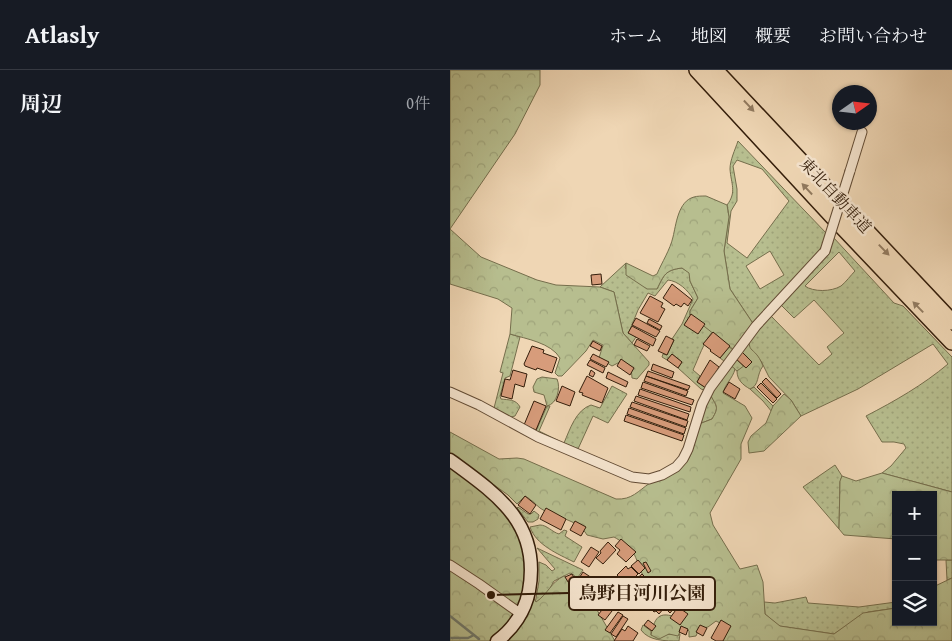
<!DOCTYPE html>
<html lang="ja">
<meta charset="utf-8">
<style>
:root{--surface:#171b24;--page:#242831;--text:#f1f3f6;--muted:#9ea1a6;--line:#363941}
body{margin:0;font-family:"Gentium Book Plus","Noto Serif JP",serif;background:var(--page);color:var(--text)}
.controls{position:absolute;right:15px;bottom:15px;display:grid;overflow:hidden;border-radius:0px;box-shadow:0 1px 4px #0004}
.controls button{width:45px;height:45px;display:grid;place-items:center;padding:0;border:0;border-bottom:1px solid var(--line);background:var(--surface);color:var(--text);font:25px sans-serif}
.compass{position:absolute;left:382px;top:15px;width:45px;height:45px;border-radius:50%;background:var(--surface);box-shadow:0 1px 4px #0004;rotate:76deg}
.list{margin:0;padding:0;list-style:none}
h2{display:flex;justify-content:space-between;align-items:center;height:65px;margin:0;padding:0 20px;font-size:21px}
h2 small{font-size:16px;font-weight:400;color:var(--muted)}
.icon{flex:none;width:28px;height:28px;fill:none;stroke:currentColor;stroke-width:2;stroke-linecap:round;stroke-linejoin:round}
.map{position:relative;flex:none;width:502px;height:571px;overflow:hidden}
header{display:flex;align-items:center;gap:30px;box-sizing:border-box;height:70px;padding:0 25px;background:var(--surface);border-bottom:1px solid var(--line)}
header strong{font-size:24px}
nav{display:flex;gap:28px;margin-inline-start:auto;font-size:18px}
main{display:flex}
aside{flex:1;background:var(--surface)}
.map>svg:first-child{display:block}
.grass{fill:url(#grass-dots);stroke:#756e4c;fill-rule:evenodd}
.forest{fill:url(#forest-crowns);stroke:#756e4c}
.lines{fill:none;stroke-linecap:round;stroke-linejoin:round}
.stream{stroke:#717b6e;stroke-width:2.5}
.building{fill:#d79c7b;stroke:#331d0a}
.street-casing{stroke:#624b34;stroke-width:11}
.secondary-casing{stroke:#331d0a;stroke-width:15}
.highway-casing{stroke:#331d0a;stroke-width:18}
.street{stroke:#f5e4ce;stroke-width:9}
.secondary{stroke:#f5e4ce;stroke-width:12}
.highway{stroke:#efd6b4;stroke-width:15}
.street-bridge-casing{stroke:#624b34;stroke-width:11;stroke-linecap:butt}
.street-bridge{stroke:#f5e4ce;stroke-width:9}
.oneway{fill:#917a5f}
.labels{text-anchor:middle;stroke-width:5;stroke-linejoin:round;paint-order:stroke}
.street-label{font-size:16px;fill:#331d0a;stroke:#f5e4ce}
.leader{fill:none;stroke:#331d0a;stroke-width:2}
.callout-dot{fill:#331d0a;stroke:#f5e4ce;stroke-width:2}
.callout{fill:#f5e4ce;stroke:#331d0a;stroke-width:2}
.callout-label{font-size:18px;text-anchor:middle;font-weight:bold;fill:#331d0a}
</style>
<header>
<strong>Atlasly</strong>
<nav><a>ホーム</a><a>地図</a><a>概要</a><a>お問い合わせ</a></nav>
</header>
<main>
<aside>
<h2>周辺<small>0件</small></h2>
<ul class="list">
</ul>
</aside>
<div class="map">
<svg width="502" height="571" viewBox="0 0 502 571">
<defs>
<pattern id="grass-dots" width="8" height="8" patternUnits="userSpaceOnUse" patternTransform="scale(1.25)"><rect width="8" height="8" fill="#b7be8f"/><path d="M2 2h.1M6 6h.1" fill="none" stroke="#9ea37a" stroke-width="1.8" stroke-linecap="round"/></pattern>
<pattern id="forest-crowns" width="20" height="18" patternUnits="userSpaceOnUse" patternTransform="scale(1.25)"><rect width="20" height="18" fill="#b7be8f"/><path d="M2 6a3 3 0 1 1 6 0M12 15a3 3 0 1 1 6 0" fill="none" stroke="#9ea37a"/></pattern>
</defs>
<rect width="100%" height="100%" fill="#efd6b4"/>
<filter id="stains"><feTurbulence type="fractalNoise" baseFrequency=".004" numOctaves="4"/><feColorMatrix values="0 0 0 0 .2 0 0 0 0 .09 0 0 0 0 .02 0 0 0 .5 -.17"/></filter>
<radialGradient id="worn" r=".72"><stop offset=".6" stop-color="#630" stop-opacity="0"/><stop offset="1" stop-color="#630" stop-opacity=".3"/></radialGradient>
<!-- grass -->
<path class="grass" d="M288,71L377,164L371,182L304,255L280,219L274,181L279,147L277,135C287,122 281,114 280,99C280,90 285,80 288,71ZM287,90L312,99L339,131L297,188L277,173L281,141L287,131V119L283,96ZM320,181L334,205L310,219L296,196Z
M383,167L444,233L453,236L502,287V422L432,403L441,396L456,378L454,374L444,372H432L416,346C445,331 473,315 498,294L483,274L408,319L351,346L341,330L319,307L311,291L300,279L298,272ZM389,182L405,201C401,205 396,212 391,216C381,222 363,222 355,216ZM364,230L394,263L377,277L382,284L369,295L321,246L331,235L344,248Z
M176,193L175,198L207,219C214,205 215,200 232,198L240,203V211L248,228L240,241V245L262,262C253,274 249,287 243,300L250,306L247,312L256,318L254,320L251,319L228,298L232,292L222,284L217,290L212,287L213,284L217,285L224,270L222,269L232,254L243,229C238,220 228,211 218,210L205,226L198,223L188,240L179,262L186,267L182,273L173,263L164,222L150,217Z
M60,264L70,267L60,306L55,308L50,326L51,329C58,330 66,329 70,337L65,346L61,347L44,338L53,303L50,302Z
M279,277L289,284L286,288L294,297L287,301L270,288Z
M162,316L177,324L158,353L143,346L128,379L114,373C120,359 126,340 141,335L150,338Z
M304,317L323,336L322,342L313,331L300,319Z
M260,324C266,336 270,336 262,349L249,354Z
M97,336H100L89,361L109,371L86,361Z
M385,395L392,406L390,412L389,459L353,417Z
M68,437L78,444H81L84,441L89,445L88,449L83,452H78L67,438Z
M90,455C97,455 102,462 109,464L114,460L117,461L115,466L132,477L124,492C108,484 86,475 80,457Z
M87,478L133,500L126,510L124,505L120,503L104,511L98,522L85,534L89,511V492L96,495L102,501L105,499Z
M496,490H502V508L497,510Z
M356,527L358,533L409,537L446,532V538L418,542L384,564L329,556L315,544L314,532L325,533Z
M193,555L201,561V565L230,564L229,571C215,571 199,571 191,560Z"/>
<!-- forest -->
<path class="forest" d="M0,0H90V15L65,64L0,159Z
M256,126L277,135L279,147L274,181L280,219L304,255C293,288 304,272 313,296C306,305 310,315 300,319C293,315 287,310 287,301L299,292L240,245V241L248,228L240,211L239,203L232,198C215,200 214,205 207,219H197L176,205V193L203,206L207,204C212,192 220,180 223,167C226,155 228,131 244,127C247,126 252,126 256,126Z
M0,159L31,187L87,210L106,215L150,217L164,222L173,263L199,292V295L187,309L182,308L181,296L172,291L162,296L149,288L153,275L143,270L136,281L112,306H108L105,303L110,288C101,273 77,269 60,264L62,238L48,229L0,214Z
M279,294L285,299C283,308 275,314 273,323L295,336L302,348L291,374V389L260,443L263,455L290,499L307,495L313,512L315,544L330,556L384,564L413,543L446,538V552H483V517L502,508V571H269L274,555L266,551L258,557L249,559L246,566L239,567V561L236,558L231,560L228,566L219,564L209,569L201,565C205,544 211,541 231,549L233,542C227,537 220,532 223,524L215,514L210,518C191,515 191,496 183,482C179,476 171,471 164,467L153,469L137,465C127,448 106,449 90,438C85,434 81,429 75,426L67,434L58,425L0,383V362L49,389L67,388L74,389L166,429C182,430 188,421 200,413C213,404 230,403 239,388C244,379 246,365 249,354L262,349C270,336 266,336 260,324Z
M92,307L107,309C111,318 107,334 97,336L94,325L84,322L83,317L87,309Z
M334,324L341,330L351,346L314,381L299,383L298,372L301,366L316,353L323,336Z
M0,397C23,415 59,438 70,467C76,482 73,493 75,508C76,516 82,525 86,532C98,524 101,512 114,506L125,515L147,540L165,571H0Z
M432,403L502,422V490H483V425H446V469L394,465L389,459L390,411L392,406L406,411Z"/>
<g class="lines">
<!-- stream -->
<path class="stream" d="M0,546L29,569
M0,568H18L24,565"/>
</g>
<!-- building -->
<path class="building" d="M151,204L152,214L142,215L141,205Z
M222,214L242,230L238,236L234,233L231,237L226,234L224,236L213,228Z
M200,226L213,233L211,237L215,239L208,252L190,243Z
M241,244L255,254L248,264L234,255Z
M186,248L210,261L206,267L182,255Z
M199,249L212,256L210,260L197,253Z
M182,256L206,269L203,276L178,263Z
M263,262L280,276L270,288L260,281L261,280L253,274Z
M216,266L224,270L217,285L208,281Z
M187,269L200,276L197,281L184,275Z
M143,271L152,276L150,281L140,276Z
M82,276L94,280L93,283L107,288L102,303L87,298L86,300L75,296L74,294Z
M291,281L302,292L296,298L285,288Z
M143,284L159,292L156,297L140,289Z
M222,284L232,292L228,298L217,290Z
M171,289L184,298L180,305L167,296Z
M140,290L155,298L153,303L137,295Z
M260,290L269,297L256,318L247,312Z
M203,294L224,302L222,308L201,300Z
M63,300L77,304L74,317L65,314L62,329L51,326L55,309L60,310Z
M141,300L145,303L143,307L139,305Z
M198,301L240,316L238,320L196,306Z
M158,302L178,312L176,317L156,308Z
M137,306L158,318L152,333L132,325L133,323L129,322Z
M196,306L238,321L236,326L194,311Z
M316,308L331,324L327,328L312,312Z
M193,312L244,330L242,335L191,318Z
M279,312L290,319L285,329L273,322Z
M311,313L327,329L323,333L307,317Z
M112,316L125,322L120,336L106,331Z
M190,319L241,337L240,342L188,325Z
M186,326L239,344L237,350L184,331Z
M84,331L96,336L86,360L74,355Z
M182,332L238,351L236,357L180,337Z
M179,338L236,358L234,364L177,344Z
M176,345L234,365L232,371L174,351Z
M75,426L86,435L80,444L68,435Z
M96,438L116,449L111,460L90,449Z
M125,451L136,457L131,466L120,460Z
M171,469L186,482L176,492L167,484L170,480L165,476Z
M158,472L166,480L153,494L146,488L151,483L150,481Z
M141,477L149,482L139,497L131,492Z
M188,490L195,498L189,504L181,496Z
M196,492L201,501L198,503L193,493Z
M176,496L178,499L181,497L188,504L177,515L167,505Z
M133,502L142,508L134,519L126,513Z
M122,504L126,511L120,515L115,507Z
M192,504L202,514L194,521L184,511Z
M204,518L219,532L209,544L206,541L204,542L194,530Z
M162,527L169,532L155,550L148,545Z
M221,533L225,537L220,543L216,539Z
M228,537L238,544L230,555L220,548Z
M168,542L173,545L160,563L155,560Z
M173,546L178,549L166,567L161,564Z
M198,550L206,556L202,561L194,555Z
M271,550L281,556L273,571H266L261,568Z
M250,555L257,558L253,566L246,562Z
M178,556L188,563L183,571H164L172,559L175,561Z
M231,556L238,559L236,565L229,562Z"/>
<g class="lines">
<!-- street casing -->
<g class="street-casing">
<path id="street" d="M400,101L412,62
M0,322L29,335L88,367L182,407L199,409L212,405L226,397L233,389L238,379L252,334L260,318L306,256L375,181
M0,495L29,514L71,544"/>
</g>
<!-- secondary casing -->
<g class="secondary-casing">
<path id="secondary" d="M0,390C48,425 91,454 79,521C75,541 63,559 47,571"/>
</g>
<!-- highway casing -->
<g class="highway-casing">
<path id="highway" d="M247,0L382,146L502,272
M265,0L502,252"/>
</g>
<!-- street -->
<use href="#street" class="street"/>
<!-- secondary -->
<use href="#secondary" class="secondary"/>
<!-- highway -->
<use href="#highway" class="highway"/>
<!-- street-bridge casing -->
<g class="street-bridge-casing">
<path id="street-bridge" d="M375,181L400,101"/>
</g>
<!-- street-bridge -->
<use href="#street-bridge" class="street-bridge"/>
</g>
<!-- one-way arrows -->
<defs><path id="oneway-solid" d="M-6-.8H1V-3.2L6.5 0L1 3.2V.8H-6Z" transform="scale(1.25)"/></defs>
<g class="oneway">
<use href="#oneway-solid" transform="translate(299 36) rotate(47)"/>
<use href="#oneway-solid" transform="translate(357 119) rotate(-133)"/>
<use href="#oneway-solid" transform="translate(434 180) rotate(46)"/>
<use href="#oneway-solid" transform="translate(468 237) rotate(-134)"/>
</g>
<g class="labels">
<!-- street labels -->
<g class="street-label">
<text transform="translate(386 125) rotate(47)" y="6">東北自動車道</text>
</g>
</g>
<!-- callouts -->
<path class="leader" d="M41 525L119 523"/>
<circle class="callout-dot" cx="41" cy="525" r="5"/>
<rect class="callout" x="119" y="507" width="146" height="33" rx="5"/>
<g class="callout-label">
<text x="192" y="529">鳥野目河川公園</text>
</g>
<rect width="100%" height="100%" filter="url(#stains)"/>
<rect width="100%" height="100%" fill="url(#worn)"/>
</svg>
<div class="controls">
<button>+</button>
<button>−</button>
<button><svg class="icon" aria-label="layers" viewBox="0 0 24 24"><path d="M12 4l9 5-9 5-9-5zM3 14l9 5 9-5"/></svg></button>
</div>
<svg class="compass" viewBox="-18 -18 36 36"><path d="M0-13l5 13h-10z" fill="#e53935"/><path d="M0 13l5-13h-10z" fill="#9ea1a6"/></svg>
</div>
</main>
